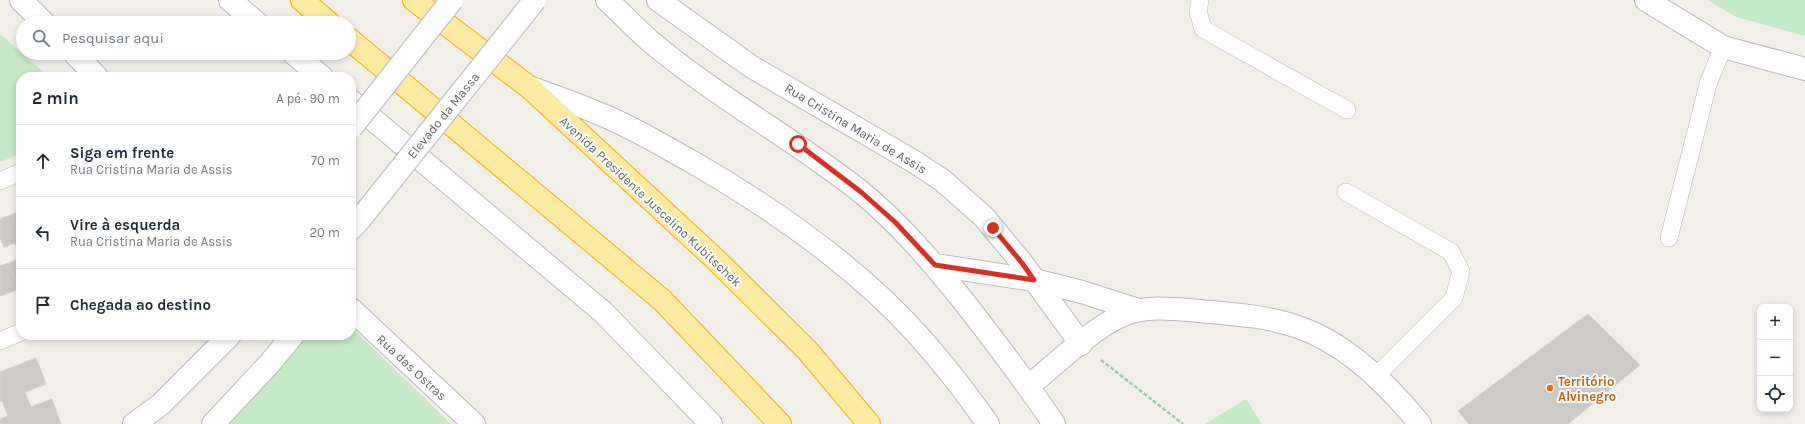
<!DOCTYPE html>
<html lang="pt">
<meta charset="utf-8">
<style>
:root{--surface:#fff;--page:#f2f2f3;--text:#1f2937;--muted:#747a83;--line:#e0e1e3}
body{margin:0;font-family:Karla,sans-serif;background:var(--page);color:var(--text)}
.controls{position:absolute;right:12px;bottom:12px;display:grid;overflow:hidden;border-radius:8px;box-shadow:0 2px 6px #0003}
.controls button{width:36px;height:36px;display:grid;place-items:center;padding:0;border:0;border-bottom:1px solid var(--line);background:var(--surface);color:var(--text);font:20px sans-serif}
.stop{position:absolute;width:12px;height:12px;margin:-9px;border:3px solid #d93025;border-radius:50%;background:#fff}
.stop.end{background:#d93025;border-color:#fff;box-shadow:0 1px 4px #0008}
.list{margin:0;padding:0;list-style:none}
h2{display:flex;justify-content:space-between;align-items:center;height:52px;margin:0;padding:0 16px;font-size:17px}
h2 small{font-size:13px;font-weight:400;color:var(--muted)}
.list li{display:grid;grid-template-columns:26px 1fr auto;gap:12px;align-items:center;box-sizing:border-box;height:72px;padding:0 16px;border-top:1px solid var(--line)}
.list b{display:block;font-size:15px;white-space:nowrap}
.list p{margin:0;font-size:13px;white-space:nowrap;color:var(--muted)}
.list em{font-size:13px;font-style:normal;color:var(--muted)}
.icon{flex:none;width:22px;height:22px;fill:none;stroke:currentColor;stroke-width:2;stroke-linecap:round;stroke-linejoin:round}
.map{position:relative;flex:none;width:1805px;height:424px;overflow:hidden}
.search{position:absolute;background:var(--surface);box-shadow:0 2px 6px #0003;left:16px;top:16px;width:340px;height:44px;display:flex;align-items:center;gap:10px;box-sizing:border-box;padding:0 14px;border-radius:22px;color:var(--muted);font-size:15px}
.panel{position:absolute;background:var(--surface);box-shadow:0 2px 6px #0003;left:16px;top:72px;width:340px;height:268px;border-radius:16px}
.map>svg:first-child{display:block}
.green{fill:#c5e8c5}
.building{fill:#cccac5;stroke:#d6d1c6}
.lines{fill:none;stroke-linecap:round;stroke-linejoin:round}
.service-casing{stroke:#b5b8bc;stroke-width:18}
.pedestrian-casing{stroke:#b5b8bc;stroke-width:24}
.minor-casing{stroke:#b5b8bc;stroke-width:24}
.tertiary-casing{stroke:#b5b8bc;stroke-width:24}
.secondary-casing{stroke:#b6babf;stroke-width:24}
.trunk-casing{stroke:#f9ab00;stroke-width:24}
.path{stroke:#9cc7a9;stroke-width:2.5;stroke-dasharray:4 2;stroke-linecap:butt}
.service{stroke:#fff;stroke-width:17}
.pedestrian{stroke:#fff;stroke-width:22}
.minor{stroke:#fff;stroke-width:22}
.tertiary{stroke:#fff;stroke-width:22}
.secondary{stroke:#fff;stroke-width:22}
.trunk{stroke:#feeaa1;stroke-width:22}
.tertiary-bridge-casing{stroke:#b5b8bc;stroke-width:24;stroke-linecap:butt}
.tertiary-bridge{stroke:#fff;stroke-width:22}
.route{stroke:#d93025;stroke-width:5}
.food-dot{fill:#e8710a;stroke:#fff;stroke-width:1.5}
.labels{text-anchor:middle;stroke-width:4;stroke-linejoin:round;paint-order:stroke}
.street-label{font-size:13px;fill:#5f6368;stroke:#fff}
.food-label{font-size:13px;font-weight:bold;fill:#c56008;stroke:#fff;text-anchor:start}
</style>
<div class="map">
<svg width="1805" height="424" viewBox="0 0 1805 424">
<rect width="100%" height="100%" fill="#f1efe8"/>
<!-- green -->
<path class="green" d="M1708,0H1805V36L1736,17Z
M0,34L49,77H21V154L0,162Z
M351,327L451,424H217L270,377L309,335H351Z
M1246,399L1262,424H1205Z"/>
<!-- building -->
<path class="building" d="M21,211V288L19,289L9,263L21,258L15,243L4,247L0,238V219Z
M9,263L19,289L0,296V266Z
M1588,314L1640,365L1568,424H1469L1458,411Z
M36,358L46,384L25,392L31,407L52,399L61,424H0V419L8,416L2,401L0,402V372Z"/>
<g class="lines">
<!-- service casing -->
<g class="service-casing">
<path id="service" d="M1200,0L1198,11L1203,29L1347,110
M0,181L21,172
M1346,192L1451,252L1461,271L1454,298L1375,377
M1669,238L1708,84L1723,47
M0,341L21,332"/>
</g>
<!-- pedestrian casing -->
<g class="pedestrian-casing">
<path id="pedestrian" d="M658,0L752,67L913,161L942,180L984,217L1022,263L1081,344"/>
</g>
<!-- minor casing -->
<g class="minor-casing">
<path id="minor" d="M1646,0L1723,47L1805,69"/>
</g>
<!-- tertiary casing -->
<g class="tertiary-casing">
<path id="tertiary" d="M21,0L44,23
M607,0C622,14 635,28 650,41C716,97 793,138 861,192C901,225 933,263 965,303C996,343 1026,382 1054,424
M74,53L97,77
M529,87C553,96 577,104 600,114C633,127 663,146 694,163C765,204 835,252 894,310C929,345 960,384 988,424
M351,229L361,218
M935,265L1034,280L1082,292L1138,310
M351,309L474,424
M1029,386C1056,364 1091,329 1123,315C1146,305 1175,309 1200,311C1233,314 1267,316 1298,327C1346,343 1389,386 1420,424
M134,424L160,405L230,335
M213,424L270,363L293,335"/>
</g>
<!-- secondary casing -->
<g class="secondary-casing">
<path id="secondary" d="M230,0L257,23
M293,53L322,77
M351,101L603,312L711,424"/>
</g>
<!-- trunk casing -->
<g class="trunk-casing">
<path id="trunk" d="M302,0L329,23
M414,0L529,87L713,257L807,350L869,424
M349,39L662,300L780,424"/>
</g>
<!-- path -->
<path class="path" d="M1101,360L1183,424"/>
<!-- service -->
<use href="#service" class="service"/>
<!-- pedestrian -->
<use href="#pedestrian" class="pedestrian"/>
<!-- minor -->
<use href="#minor" class="minor"/>
<!-- tertiary -->
<use href="#tertiary" class="tertiary"/>
<!-- secondary -->
<use href="#secondary" class="secondary"/>
<!-- trunk -->
<use href="#trunk" class="trunk"/>
<!-- tertiary-bridge casing -->
<g class="tertiary-bridge-casing">
<path id="tertiary-bridge" d="M351,128L452,0
M361,218L535,0"/>
</g>
<!-- tertiary-bridge -->
<use href="#tertiary-bridge" class="tertiary-bridge"/>
</g>
<g class="lines">
<!-- route -->
<path class="route" d="M798,144L861,192L895,222L935,265L1034,280L1022,263L993,228"/>
</g>
<!-- markers -->
<circle class="food-dot" cx="1550" cy="388" r="4"/>
<g class="labels">
<!-- street labels -->
<g class="street-label">
<text transform="translate(443 115) rotate(-51)" y="5">Elevado da Massa</text>
<text transform="translate(856 128) rotate(31)" y="5">Rua Cristina Maria de Assis</text>
<text transform="translate(651 201) rotate(43)" y="5">Avenida Presidente Juscelino Kubitschek</text>
<text transform="translate(412 367) rotate(43)" y="5">Rua das Ostras</text>
</g>
<!-- food labels -->
<g class="food-label">
<text x="1558" y="386">Território<tspan x="1558" dy="15">Alvinegro</tspan></text>
</g>
</g>
</svg>
<div class="controls">
<button>+</button>
<button>−</button>
<button><svg class="icon" aria-label="locate" viewBox="0 0 24 24"><circle cx="12" cy="12" r="6"/><path d="M12 2v4M12 18v4M2 12h4M18 12h4"/></svg></button>
</div>
<div class="stop" style="left:798px;top:144px"></div>
<div class="stop end" style="left:993px;top:228px"></div>
<div class="search"><svg class="icon" aria-label="search" viewBox="0 0 24 24"><circle cx="10" cy="10" r="6"/><path d="M15 15l6 6"/></svg>Pesquisar aqui</div>
<section class="panel">
<h2>2 min<small>A pé · 90 m</small></h2>
<ul class="list">
<li><svg class="icon" aria-label="ahead" viewBox="0 0 24 24"><path d="M12 20V5M6 11l6-6 6 6"/></svg><div><b>Siga em frente</b><p>Rua Cristina Maria de Assis</p></div><em>70 m</em></li>
<li><svg class="icon" aria-label="left" viewBox="0 0 24 24"><path d="M17 20v-9H6M10 6l-5 5 5 5"/></svg><div><b>Vire à esquerda</b><p>Rua Cristina Maria de Assis</p></div><em>20 m</em></li>
<li><svg class="icon" aria-label="arrive" viewBox="0 0 24 24"><path d="M6 21V4h12l-3 4 3 4H6"/></svg><div><b>Chegada ao destino</b></div></li>
</ul>
</section>
</div>
